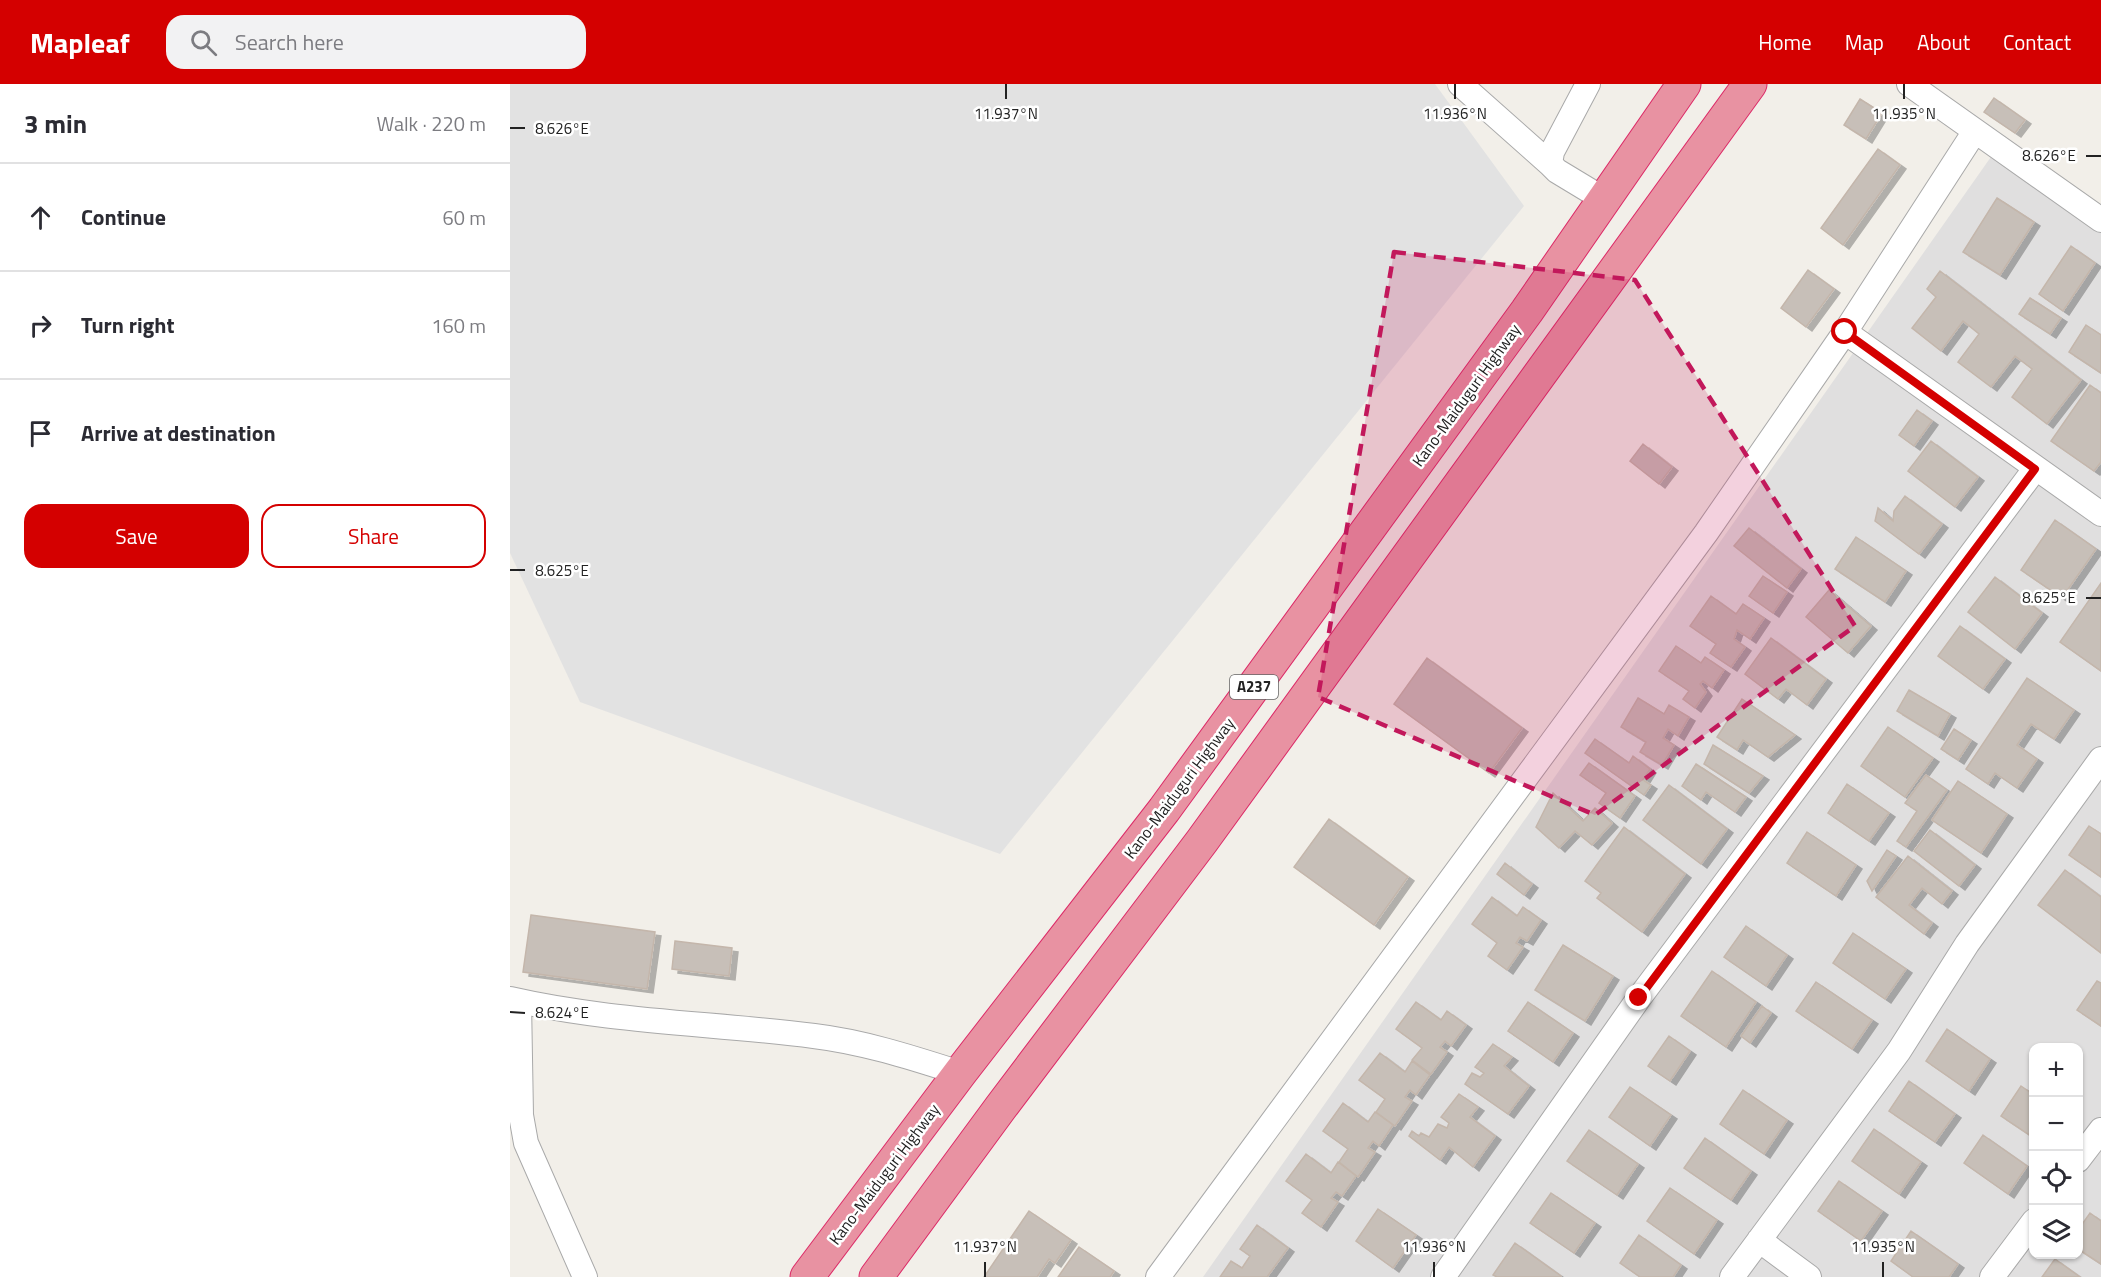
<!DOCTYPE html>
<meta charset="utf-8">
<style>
:root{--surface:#fff;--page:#f2f2f3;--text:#2b2b33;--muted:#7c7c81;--line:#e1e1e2;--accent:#d40000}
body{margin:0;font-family:"Titillium Web",sans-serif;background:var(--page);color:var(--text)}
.controls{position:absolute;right:18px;bottom:18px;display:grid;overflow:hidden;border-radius:12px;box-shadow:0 2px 4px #0004}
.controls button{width:54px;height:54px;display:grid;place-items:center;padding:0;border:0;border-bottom:2px solid var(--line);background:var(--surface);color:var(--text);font:30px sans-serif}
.stop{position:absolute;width:18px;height:18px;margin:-14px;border:4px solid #d40000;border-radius:50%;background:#fff}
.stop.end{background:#d40000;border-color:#fff;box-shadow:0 2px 6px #0008}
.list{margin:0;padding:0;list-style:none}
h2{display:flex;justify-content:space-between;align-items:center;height:78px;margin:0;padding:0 24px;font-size:26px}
h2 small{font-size:20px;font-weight:400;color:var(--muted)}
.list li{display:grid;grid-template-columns:39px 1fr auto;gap:18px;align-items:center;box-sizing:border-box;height:108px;padding:0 24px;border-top:2px solid var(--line)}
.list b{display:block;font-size:22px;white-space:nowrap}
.list em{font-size:20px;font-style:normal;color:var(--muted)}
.actions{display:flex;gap:12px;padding:18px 24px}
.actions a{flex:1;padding:14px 0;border:2px solid var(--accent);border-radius:18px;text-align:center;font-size:21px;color:var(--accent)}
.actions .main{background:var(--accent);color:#fff}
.icon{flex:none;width:33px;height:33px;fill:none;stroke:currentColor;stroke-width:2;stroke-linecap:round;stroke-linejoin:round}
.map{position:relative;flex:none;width:1591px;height:1193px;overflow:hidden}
header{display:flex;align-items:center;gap:36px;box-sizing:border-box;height:84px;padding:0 30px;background:var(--accent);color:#fff}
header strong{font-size:28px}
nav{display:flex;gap:33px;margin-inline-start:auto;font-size:21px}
.search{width:420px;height:54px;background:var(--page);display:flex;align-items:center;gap:15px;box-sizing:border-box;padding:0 21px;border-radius:18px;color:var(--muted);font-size:22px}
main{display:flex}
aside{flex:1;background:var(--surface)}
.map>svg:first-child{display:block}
.residential{fill:#e0dfdf;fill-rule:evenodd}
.parking{fill:#e2e2e2}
.building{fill:#c7bfb8;stroke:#c4b6ab;stroke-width:1.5;filter:url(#shadow)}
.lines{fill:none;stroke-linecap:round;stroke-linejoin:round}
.street-casing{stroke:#a9a9a9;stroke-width:26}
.highway-casing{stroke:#dc2a67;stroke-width:35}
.street{stroke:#fff;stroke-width:24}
.highway{stroke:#e892a2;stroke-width:33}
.route{stroke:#d40000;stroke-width:8}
.marked{fill:#c2185b;fill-opacity:0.2;stroke:#c2185b;stroke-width:4.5;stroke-dasharray:12 8;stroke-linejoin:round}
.ticks{fill:none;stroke:#222;stroke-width:2}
.labels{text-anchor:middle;stroke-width:5;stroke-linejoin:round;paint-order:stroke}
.shield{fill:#fff;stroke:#646464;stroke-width:1.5}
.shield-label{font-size:15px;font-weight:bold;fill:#222}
.street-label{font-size:16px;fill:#222;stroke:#fff}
.ticks-label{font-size:15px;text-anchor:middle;fill:#222;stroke:#fff;stroke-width:5;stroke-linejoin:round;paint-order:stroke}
</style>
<header>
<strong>Mapleaf</strong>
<div class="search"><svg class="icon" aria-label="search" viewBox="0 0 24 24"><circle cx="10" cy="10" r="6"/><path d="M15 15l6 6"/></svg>Search here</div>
<nav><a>Home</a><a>Map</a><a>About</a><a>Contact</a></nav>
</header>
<main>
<aside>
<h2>3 min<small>Walk · 220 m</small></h2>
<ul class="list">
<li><svg class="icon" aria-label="ahead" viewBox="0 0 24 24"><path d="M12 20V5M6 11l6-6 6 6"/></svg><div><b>Continue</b></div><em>60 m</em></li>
<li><svg class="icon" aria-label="right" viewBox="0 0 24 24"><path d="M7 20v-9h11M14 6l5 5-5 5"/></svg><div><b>Turn right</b></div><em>160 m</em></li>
<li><svg class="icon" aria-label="arrive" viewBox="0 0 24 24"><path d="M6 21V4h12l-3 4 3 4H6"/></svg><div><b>Arrive at destination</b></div></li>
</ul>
<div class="actions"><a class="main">Save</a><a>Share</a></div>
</aside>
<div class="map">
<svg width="1591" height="1193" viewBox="0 0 1591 1193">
<defs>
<filter id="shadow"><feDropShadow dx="6" dy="4" stdDeviation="0" flood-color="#0004"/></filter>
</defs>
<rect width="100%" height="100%" fill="#f2efe9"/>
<!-- residential -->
<path class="residential" d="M1483,70L1591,144V1193H693ZM1524,964H1568V1170H1524Z"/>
<!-- parking -->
<path class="parking" d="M0,0H925L1014,122L490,770L70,618L0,469Z"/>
<!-- building -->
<path class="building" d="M1484,14L1515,36L1505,49L1474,28Z
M1350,15L1372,29L1356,55L1334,41Z
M1368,65L1390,81L1333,161L1311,144Z
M1487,114L1524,138L1490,191L1453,168Z
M1561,162L1585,179L1553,227L1529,210Z
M1298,186L1324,205L1296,243L1271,224Z
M1430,187L1571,296L1537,340L1502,313L1522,285L1505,272L1481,303L1448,278L1469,250L1453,237L1431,267L1402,244L1426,213L1417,205Z
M1520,214L1551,234L1540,250L1509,230Z
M1576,241L1591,251V289L1559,268Z
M1580,301L1591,309V378L1584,387L1541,357Z
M1407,326L1422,337L1404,362L1389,351Z
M1421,357L1468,393L1445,423L1398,387Z
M1133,360L1162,383L1149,400L1120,377Z
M1395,412L1432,440L1409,470L1365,437L1368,424L1383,437L1384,427Z
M1545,436L1586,465L1552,514L1511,486Z
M1239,444L1291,485L1277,504L1224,462Z
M1346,453L1396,487L1375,518L1325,485Z
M1253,492L1277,508L1263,529L1239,512Z
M1485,493L1532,529L1505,565L1458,528Z
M1591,499V587L1550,558Z
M1319,506L1361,542L1338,569L1296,533Z
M1201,512L1226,530L1233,520L1254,534L1240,555L1227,546L1224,555L1235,563L1221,583L1200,569L1206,560L1180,542Z
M1450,542L1495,575L1473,605L1428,572Z
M1261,554L1316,595L1297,621L1276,605L1268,615L1235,590Z
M1166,562L1191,579L1195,573L1214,586L1202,604L1193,597L1190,600L1196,608L1185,624L1173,615L1179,607L1149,587Z
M917,574L1012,644L979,689L884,620Z
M1517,594L1564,626L1544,655L1521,640L1507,661L1527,675L1507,704L1485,689L1478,700L1456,685Z
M1399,606L1440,630L1428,652L1387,627Z
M1128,614L1154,630L1159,621L1179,633L1168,652L1158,645L1153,654L1164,661L1152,681L1130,668L1136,658L1111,643Z
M1232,615L1285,651L1258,673L1233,656L1227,666L1207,653Z
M1378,643L1423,674L1395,713L1351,682Z
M1444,645L1461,656L1448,676L1431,665Z
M1085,655L1119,679L1123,672L1140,685L1133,696L1141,701L1134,711L1075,669Z
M1203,661L1253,692L1239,709L1194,680Z
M1079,679L1125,712L1110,734L1089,719L1096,709L1070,691Z
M1186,680L1236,713L1225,728L1196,708L1191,716L1172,702Z
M1416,691L1437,706L1396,763L1387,757L1407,727L1395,719Z
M1448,697L1497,730L1471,769L1422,736Z
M1337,700L1379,729L1359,757L1318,729Z
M1159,701L1217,745L1191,780L1133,736Z
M1043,709L1073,737L1085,724L1102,739L1082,761L1065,747L1049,764L1026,743Z
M819,735L898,793L864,841L784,783Z
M1579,742L1591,750V793L1559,771Z
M1114,743L1175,790L1132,848L1087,814L1091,809L1075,797Z
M1420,746L1465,781L1449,802L1404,767Z
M1297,748L1346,781L1326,812L1277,779Z
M1377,766L1386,772L1362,807L1357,797Z
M1398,772L1442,807L1432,820L1412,804L1399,821L1422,839L1414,850L1366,813Z
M995,779L1022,800L1014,811L987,790Z
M1555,786L1591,813V869L1528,821Z
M982,813L1007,832L1013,823L1031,836L1017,857L1010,853L1006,859L1013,863L997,886L978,872L987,859L962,840Z
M21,831L145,848L137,905L13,888Z
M1236,842L1277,871L1256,902L1214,873Z
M1343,849L1396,885L1375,915L1323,879Z
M165,857L222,864L219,892L162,885Z
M1053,861L1103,892L1075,937L1025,906Z
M1202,887L1246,918L1216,963L1171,932Z
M1587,897L1591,899V942L1567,926Z
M1306,898L1362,936L1342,965L1286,927Z
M906,918L931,936L937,927L956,941L941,962L935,957L930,963L937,968L921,990L902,976L912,964L886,945Z
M1018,918L1063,949L1043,978L998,947Z
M1252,922L1261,929L1240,959L1231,952Z
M1437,945L1480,975L1459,1007L1416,977Z
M1159,952L1180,967L1160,997L1138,982Z
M983,960L1002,973L994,982L1019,1002L998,1030L955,1000L962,989L970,993L974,989L965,983Z
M870,969L895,988L902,977L920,991L906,1011L900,1006L895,1013L902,1017L885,1042L866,1028L875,1015L849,996Z
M1399,997L1445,1030L1425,1058L1379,1027Z
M1511,1002L1524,1011V1054L1491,1032Z
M1120,1003L1161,1031L1140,1062L1099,1033Z
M1233,1006L1277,1036L1254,1070L1210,1040Z
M949,1010L968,1023L960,1033L985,1052L963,1083L939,1063L930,1076L899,1052L902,1047L909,1052L911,1049L919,1053L928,1040L937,1044L939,1039L931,1033Z
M833,1019L858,1038L865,1028L883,1041L869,1062L863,1057L858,1064L865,1068L848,1093L829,1078L838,1065L813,1047Z
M1364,1045L1411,1078L1389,1110L1342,1077Z
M1079,1046L1128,1080L1107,1111L1057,1077Z
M1473,1051L1517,1082L1498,1110L1454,1079Z
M1195,1054L1241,1087L1221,1116L1174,1084Z
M796,1070L821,1089L828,1078L846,1092L832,1112L826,1108L821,1114L828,1118L811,1143L792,1129L802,1116L776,1097Z
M1329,1097L1372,1127L1351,1157L1308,1127Z
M1160,1104L1207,1136L1184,1170L1137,1137Z
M1041,1109L1085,1139L1064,1169L1020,1139Z
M868,1125L906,1151L883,1184L846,1157Z
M519,1127L561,1156L545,1179L539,1175L527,1193H474Z
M1580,1129L1591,1137V1180L1568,1165V1146Z
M747,1141L778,1164L757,1193H710L721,1177L732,1184L740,1172L730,1165Z
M1401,1147L1448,1180L1439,1193H1403L1381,1177Z
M1129,1151L1171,1181L1163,1193H1130L1110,1179Z
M1005,1159L1051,1192L1050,1193H987L983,1191Z
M569,1163L604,1187L600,1193H548Z
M1545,1175L1570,1193H1532Z"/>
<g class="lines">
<!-- street casing -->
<g class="street-casing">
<path id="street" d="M950,0L1040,80
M1078,0L1042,68L1040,80L1047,87L1095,116
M1399,0L1591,136
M1335,248L1591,430
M0,915C100,938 203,939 304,952C354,958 403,974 450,989
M9,917L11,1031L16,1059L75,1193
M1568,1076L1591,1046
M1249,1156L1299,1193
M648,1193L1196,449L1335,248L1465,47
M933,1193L1129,914L1525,385
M1222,1193L1389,967L1457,860L1591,675
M1482,1193L1524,1137"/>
</g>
<!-- highway casing -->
<g class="highway-casing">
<path id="highway" d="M297,1193L450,989L654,726L1017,227L1174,0
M366,1193L491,1023L692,757L1240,0"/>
</g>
<!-- street -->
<use href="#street" class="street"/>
<!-- highway -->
<use href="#highway" class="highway"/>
</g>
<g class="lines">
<!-- route -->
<path class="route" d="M1129,914L1525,385L1335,248"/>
</g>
<!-- marked area -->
<path class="marked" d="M884,168L1125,196L1345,542L1085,731L808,613Z"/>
<!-- ticks -->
<path class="ticks" d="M496,15V0M945,15V0M1394,15V0M0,44H15M1576,72H1591M0,486H15M1576,514H1591M0,928L15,929M475,1193V1178M924,1193V1178M1373,1193V1178"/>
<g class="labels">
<!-- shield labels -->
<rect class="shield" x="720" y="591" width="48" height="24" rx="4.5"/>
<g class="shield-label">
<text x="744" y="608">A237</text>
</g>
<!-- street labels -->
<g class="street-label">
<text transform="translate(956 311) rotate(-54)" y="6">Kano-Maiduguri Highway</text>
<text transform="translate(669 704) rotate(-53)" y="6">Kano-Maiduguri Highway</text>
<text transform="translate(374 1090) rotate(-53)" y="6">Kano-Maiduguri Highway</text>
</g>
</g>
<g class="ticks-label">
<text x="496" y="35">11.937°N</text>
<text x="945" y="35">11.936°N</text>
<text x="1394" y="35">11.935°N</text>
<text x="52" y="50">8.626°E</text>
<text x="1539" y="77">8.626°E</text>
<text x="52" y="492">8.625°E</text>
<text x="1539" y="519">8.625°E</text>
<text x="52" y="934">8.624°E</text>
<text x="475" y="1168">11.937°N</text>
<text x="924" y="1168">11.936°N</text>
<text x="1373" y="1168">11.935°N</text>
</g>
</svg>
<div class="controls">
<button>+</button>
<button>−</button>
<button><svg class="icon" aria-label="locate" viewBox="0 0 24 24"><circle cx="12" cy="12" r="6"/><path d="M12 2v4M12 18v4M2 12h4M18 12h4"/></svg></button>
<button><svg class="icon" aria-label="layers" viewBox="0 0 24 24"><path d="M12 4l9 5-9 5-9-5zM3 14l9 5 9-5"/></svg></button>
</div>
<div class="stop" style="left:1335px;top:248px"></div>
<div class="stop end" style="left:1129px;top:914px"></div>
</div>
</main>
